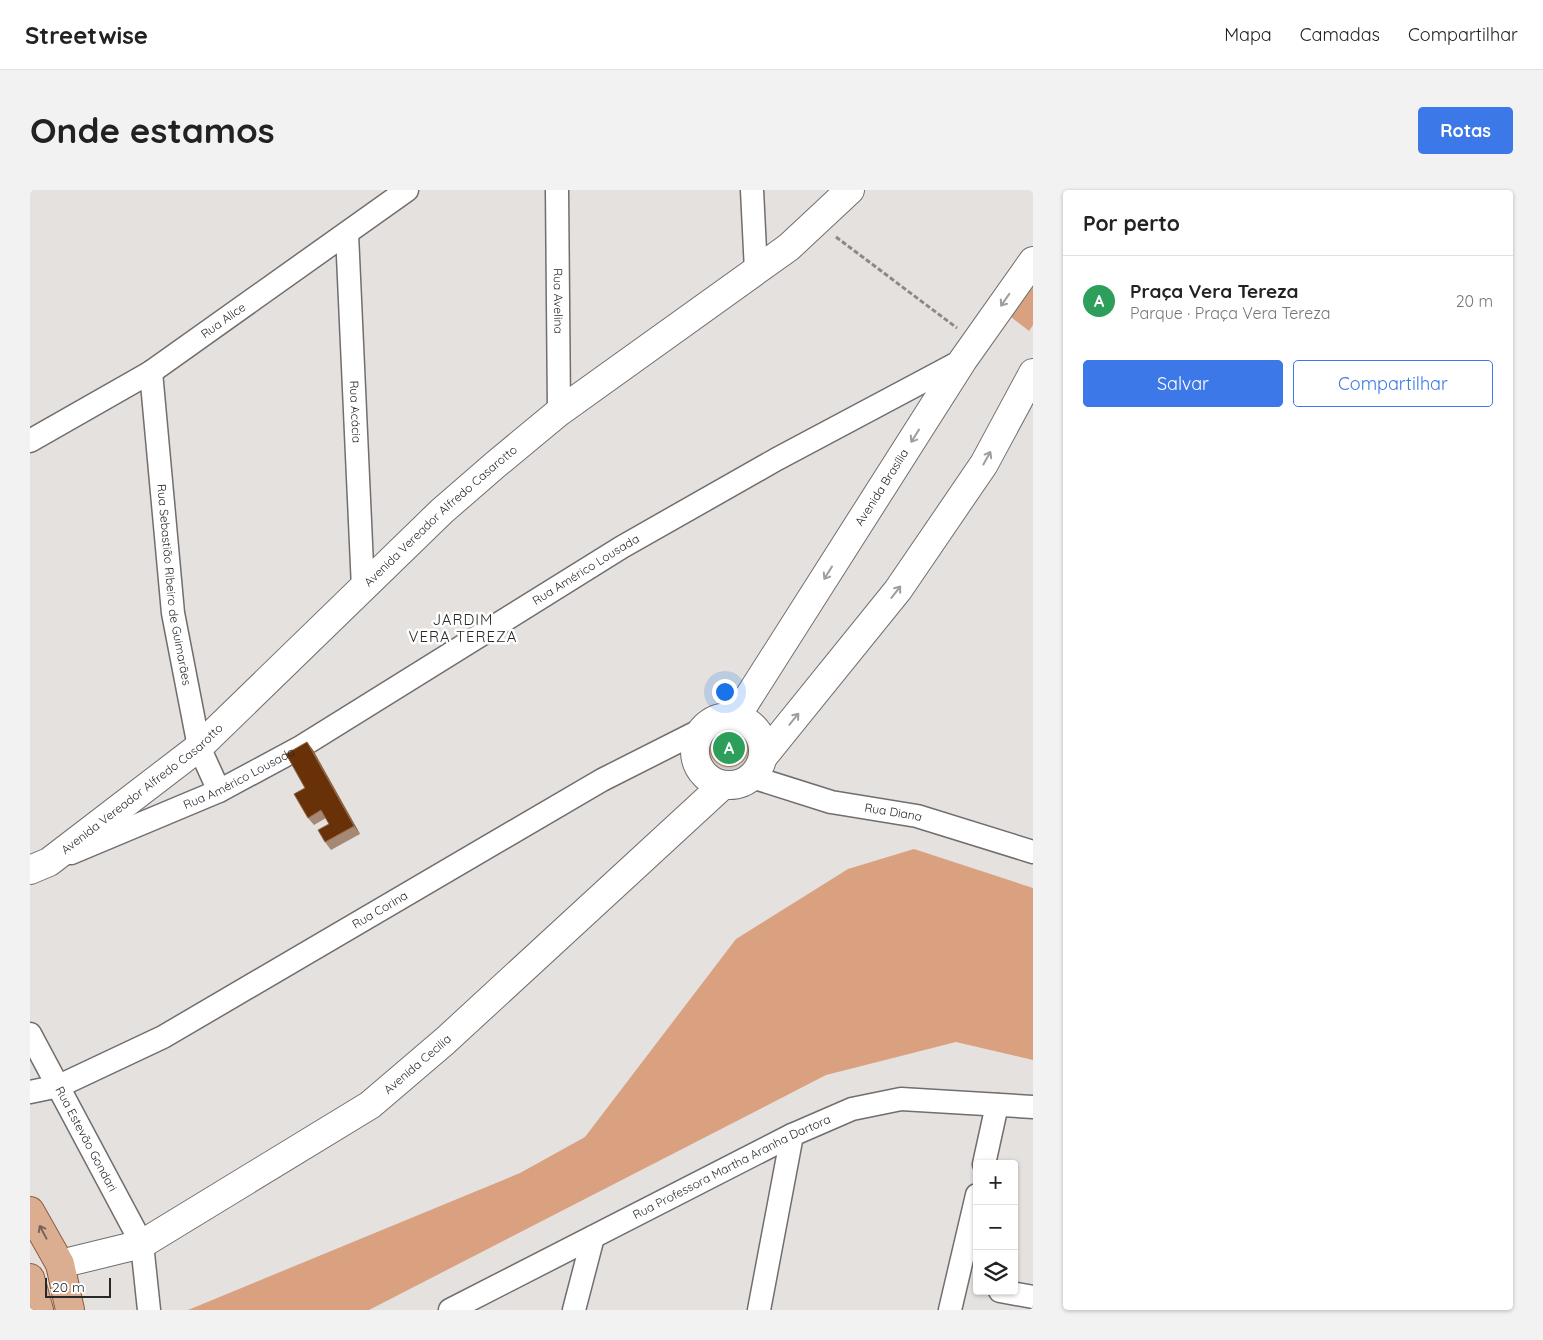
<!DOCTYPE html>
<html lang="pt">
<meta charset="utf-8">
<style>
:root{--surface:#fff;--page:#f2f2f2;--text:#222;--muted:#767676;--line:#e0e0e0;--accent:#3c78e7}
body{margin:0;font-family:Quicksand,sans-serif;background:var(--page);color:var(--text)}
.controls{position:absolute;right:15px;bottom:15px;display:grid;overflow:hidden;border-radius:5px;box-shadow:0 1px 4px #0004}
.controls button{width:45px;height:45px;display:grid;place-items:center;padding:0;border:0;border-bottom:1px solid var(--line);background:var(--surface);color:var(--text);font:25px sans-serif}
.scale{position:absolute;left:15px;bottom:12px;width:66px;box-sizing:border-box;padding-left:5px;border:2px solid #292828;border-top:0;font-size:14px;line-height:18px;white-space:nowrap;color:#292828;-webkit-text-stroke:4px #fff;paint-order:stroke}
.you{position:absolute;left:694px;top:501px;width:18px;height:18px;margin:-12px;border:4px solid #fff;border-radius:50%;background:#1a73e8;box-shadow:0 0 0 8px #1a73e833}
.badge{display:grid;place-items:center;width:32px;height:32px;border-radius:50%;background:var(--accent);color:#fff;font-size:16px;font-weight:700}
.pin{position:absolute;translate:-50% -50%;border:2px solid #fff;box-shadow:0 1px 5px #0006}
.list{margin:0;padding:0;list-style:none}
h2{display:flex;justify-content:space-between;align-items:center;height:65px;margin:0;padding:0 20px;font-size:21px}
h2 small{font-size:16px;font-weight:400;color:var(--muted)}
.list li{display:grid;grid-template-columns:32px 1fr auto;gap:15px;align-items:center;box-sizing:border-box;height:90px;padding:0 20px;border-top:1px solid var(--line)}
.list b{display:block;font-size:19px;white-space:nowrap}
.list p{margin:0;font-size:16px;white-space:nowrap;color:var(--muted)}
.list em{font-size:16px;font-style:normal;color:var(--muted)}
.actions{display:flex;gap:10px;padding:15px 20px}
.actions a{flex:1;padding:11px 0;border:1px solid var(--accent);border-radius:5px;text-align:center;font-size:18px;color:var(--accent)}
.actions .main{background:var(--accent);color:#fff}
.icon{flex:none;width:28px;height:28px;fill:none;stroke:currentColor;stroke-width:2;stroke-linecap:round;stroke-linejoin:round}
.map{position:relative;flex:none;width:1003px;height:1120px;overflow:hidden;border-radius:5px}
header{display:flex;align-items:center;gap:30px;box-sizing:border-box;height:70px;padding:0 25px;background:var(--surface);border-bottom:1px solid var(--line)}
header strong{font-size:24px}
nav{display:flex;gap:28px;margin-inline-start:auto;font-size:18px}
.intro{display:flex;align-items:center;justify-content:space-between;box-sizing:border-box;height:120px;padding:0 30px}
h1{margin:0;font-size:35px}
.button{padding:12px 22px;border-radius:5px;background:var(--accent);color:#fff;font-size:18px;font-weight:700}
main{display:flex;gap:30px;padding:0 30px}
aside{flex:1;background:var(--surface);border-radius:5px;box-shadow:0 1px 4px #0004}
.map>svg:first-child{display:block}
.green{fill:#daa181}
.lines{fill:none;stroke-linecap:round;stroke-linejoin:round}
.minor-casing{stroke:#716e6d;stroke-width:25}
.tertiary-casing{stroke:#716e6d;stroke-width:30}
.primary-casing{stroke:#8d5c3e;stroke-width:30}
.path{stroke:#8b8987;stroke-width:3;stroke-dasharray:5 2.5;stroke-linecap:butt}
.minor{stroke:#fff;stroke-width:22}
.tertiary{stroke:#fff;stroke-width:28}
.primary{stroke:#dbae92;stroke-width:28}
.wall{fill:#a68974}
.shaded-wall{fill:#8d6648}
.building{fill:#683108;stroke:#8d6648}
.oneway{stroke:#9f9e9e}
.oneway2{stroke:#796458}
.labels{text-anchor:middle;stroke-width:5;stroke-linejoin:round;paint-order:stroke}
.street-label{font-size:12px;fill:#292828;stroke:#fff}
.quarter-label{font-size:15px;letter-spacing:1px;fill:#2b2928;stroke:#fff}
</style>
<header>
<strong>Streetwise</strong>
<nav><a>Mapa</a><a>Camadas</a><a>Compartilhar</a></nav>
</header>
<div class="intro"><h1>Onde estamos</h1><a class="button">Rotas</a></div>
<main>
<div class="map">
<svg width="1003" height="1120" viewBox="0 0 1003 1120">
<rect width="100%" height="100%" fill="#e4e1df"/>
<!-- green -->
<path class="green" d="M1003,86V135L999,141L976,123Z
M679 557a20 20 0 1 1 40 0a20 20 0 1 1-40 0Z
M884,659L1003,698V870L926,852L796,885L339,1120H158L490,983L555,947L706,749L818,679Z"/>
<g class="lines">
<!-- minor casing -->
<g class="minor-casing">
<g id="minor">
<path id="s1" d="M527,0L529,222"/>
<path d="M722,0L726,81"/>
<path id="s2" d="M317,44L333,398"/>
<path id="s3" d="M121,182L143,423L169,557L189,601"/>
<path id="s4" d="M0,251L121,182L377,0"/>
<path id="s5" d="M722,587L801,612L887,626L1003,662"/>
<path id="s6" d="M41,663L189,601L269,558L592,357L747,269L933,170"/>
<path id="s7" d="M0,844L112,1054L119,1120"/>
<path id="s8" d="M0,902L29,896L133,847L572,590L671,540"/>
<path d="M954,974L967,915"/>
<path d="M970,1101L1003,1107"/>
<path id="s9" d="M420,1120L762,945L822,919L871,909L1003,917"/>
<path d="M544,1120L563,1047"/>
<path d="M729,1120L762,945"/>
<path d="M920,1120L947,1005"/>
</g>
</g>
<!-- tertiary casing -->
<g class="tertiary-casing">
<g id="tertiary">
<circle cx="699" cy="561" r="34"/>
<path id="s10" d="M706,527L933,170L1003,71"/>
<path d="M733,567L868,400L954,274L1003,183"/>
<path id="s11" d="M0,680L19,672L169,557L412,321L465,275L529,222L759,57L820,0"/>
<path id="s12" d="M30,1074L112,1054L340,915L415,851L693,595"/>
</g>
</g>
<!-- primary casing -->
<g class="primary-casing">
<path id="primary" d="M0,1021L30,1074L40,1120
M0,1088L9,1120"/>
</g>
<!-- path -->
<path class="path" d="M806,47L927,138"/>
<!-- minor -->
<use href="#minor" class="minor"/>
<!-- tertiary -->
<use href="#tertiary" class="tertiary"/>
<!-- primary -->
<use href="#primary" class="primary"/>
</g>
<!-- wall -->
<path class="wall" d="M277,552L283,560L330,644L301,660L295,652L299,634L296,628L284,635L278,628L275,598Z"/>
<!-- shaded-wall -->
<path class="shaded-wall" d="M277,552L283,560L330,644L324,636Z"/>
<!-- building -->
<path class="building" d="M277,552L324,636L295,652L288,640L299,634L291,620L278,628L264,604L275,598L256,564Z"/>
<!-- one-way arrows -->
<defs><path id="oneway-shaft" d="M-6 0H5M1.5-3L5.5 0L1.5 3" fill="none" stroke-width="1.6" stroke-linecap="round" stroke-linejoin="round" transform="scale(1.25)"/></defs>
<g class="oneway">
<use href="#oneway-shaft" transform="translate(975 110) rotate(125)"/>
<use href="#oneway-shaft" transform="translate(885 246) rotate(122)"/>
<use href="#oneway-shaft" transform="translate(957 268) rotate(-61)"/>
<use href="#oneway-shaft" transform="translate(798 383) rotate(122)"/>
<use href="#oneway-shaft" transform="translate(866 402) rotate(-52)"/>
<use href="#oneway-shaft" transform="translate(764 529) rotate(-51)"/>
</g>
<use class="oneway2" href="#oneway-shaft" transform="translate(13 1042) rotate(-118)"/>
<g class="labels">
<!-- street labels -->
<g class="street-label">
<text dy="4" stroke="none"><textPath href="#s1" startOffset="111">Rua Avelina</textPath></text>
<text dy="4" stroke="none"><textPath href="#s4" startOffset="228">Rua Alice</textPath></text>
<text dy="4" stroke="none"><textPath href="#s2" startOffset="178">Rua Acácia</textPath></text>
<text dy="4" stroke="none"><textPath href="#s10" startOffset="272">Avenida Brasília</textPath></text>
<text dy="4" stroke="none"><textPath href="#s11" startOffset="544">Avenida Vereador Alfredo Casarotto</textPath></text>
<text dy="4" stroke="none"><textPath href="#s6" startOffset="589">Rua Américo Lousada</textPath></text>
<text dy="4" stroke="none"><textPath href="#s3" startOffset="214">Rua Sebastião Ribeiro de Guimarães</textPath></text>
<text dy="4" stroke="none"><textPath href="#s6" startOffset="184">Rua Américo Lousada</textPath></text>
<text dy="4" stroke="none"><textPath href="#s11" startOffset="139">Avenida Vereador Alfredo Casarotto</textPath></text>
<text dy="4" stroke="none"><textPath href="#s5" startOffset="146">Rua Diana</textPath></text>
<text dy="4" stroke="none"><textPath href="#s8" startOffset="396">Rua Corina</textPath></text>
<text dy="4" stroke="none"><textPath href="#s12" startOffset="414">Avenida Cecilia</textPath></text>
<text dy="4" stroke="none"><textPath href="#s7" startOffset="119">Rua Estevão Gondari</textPath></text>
<text dy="4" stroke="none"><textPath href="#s9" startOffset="316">Rua Professora Martha Aranha Dartora</textPath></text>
</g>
<!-- quarter labels -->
<g class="quarter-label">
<text x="433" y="435">JARDIM<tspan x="433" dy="17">VERA TEREZA</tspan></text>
</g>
</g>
</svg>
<div class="controls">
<button>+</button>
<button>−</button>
<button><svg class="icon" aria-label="layers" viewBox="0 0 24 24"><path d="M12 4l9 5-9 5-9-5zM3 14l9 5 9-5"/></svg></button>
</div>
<div class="scale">20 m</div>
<div class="you"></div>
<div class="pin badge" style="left:699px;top:558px;background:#2e9e5b">A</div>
</div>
<aside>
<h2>Por perto<small></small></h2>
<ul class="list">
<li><span class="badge" style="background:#2e9e5b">A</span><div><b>Praça Vera Tereza</b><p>Parque · Praça Vera Tereza</p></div><em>20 m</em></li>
</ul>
<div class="actions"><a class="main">Salvar</a><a>Compartilhar</a></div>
</aside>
</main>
